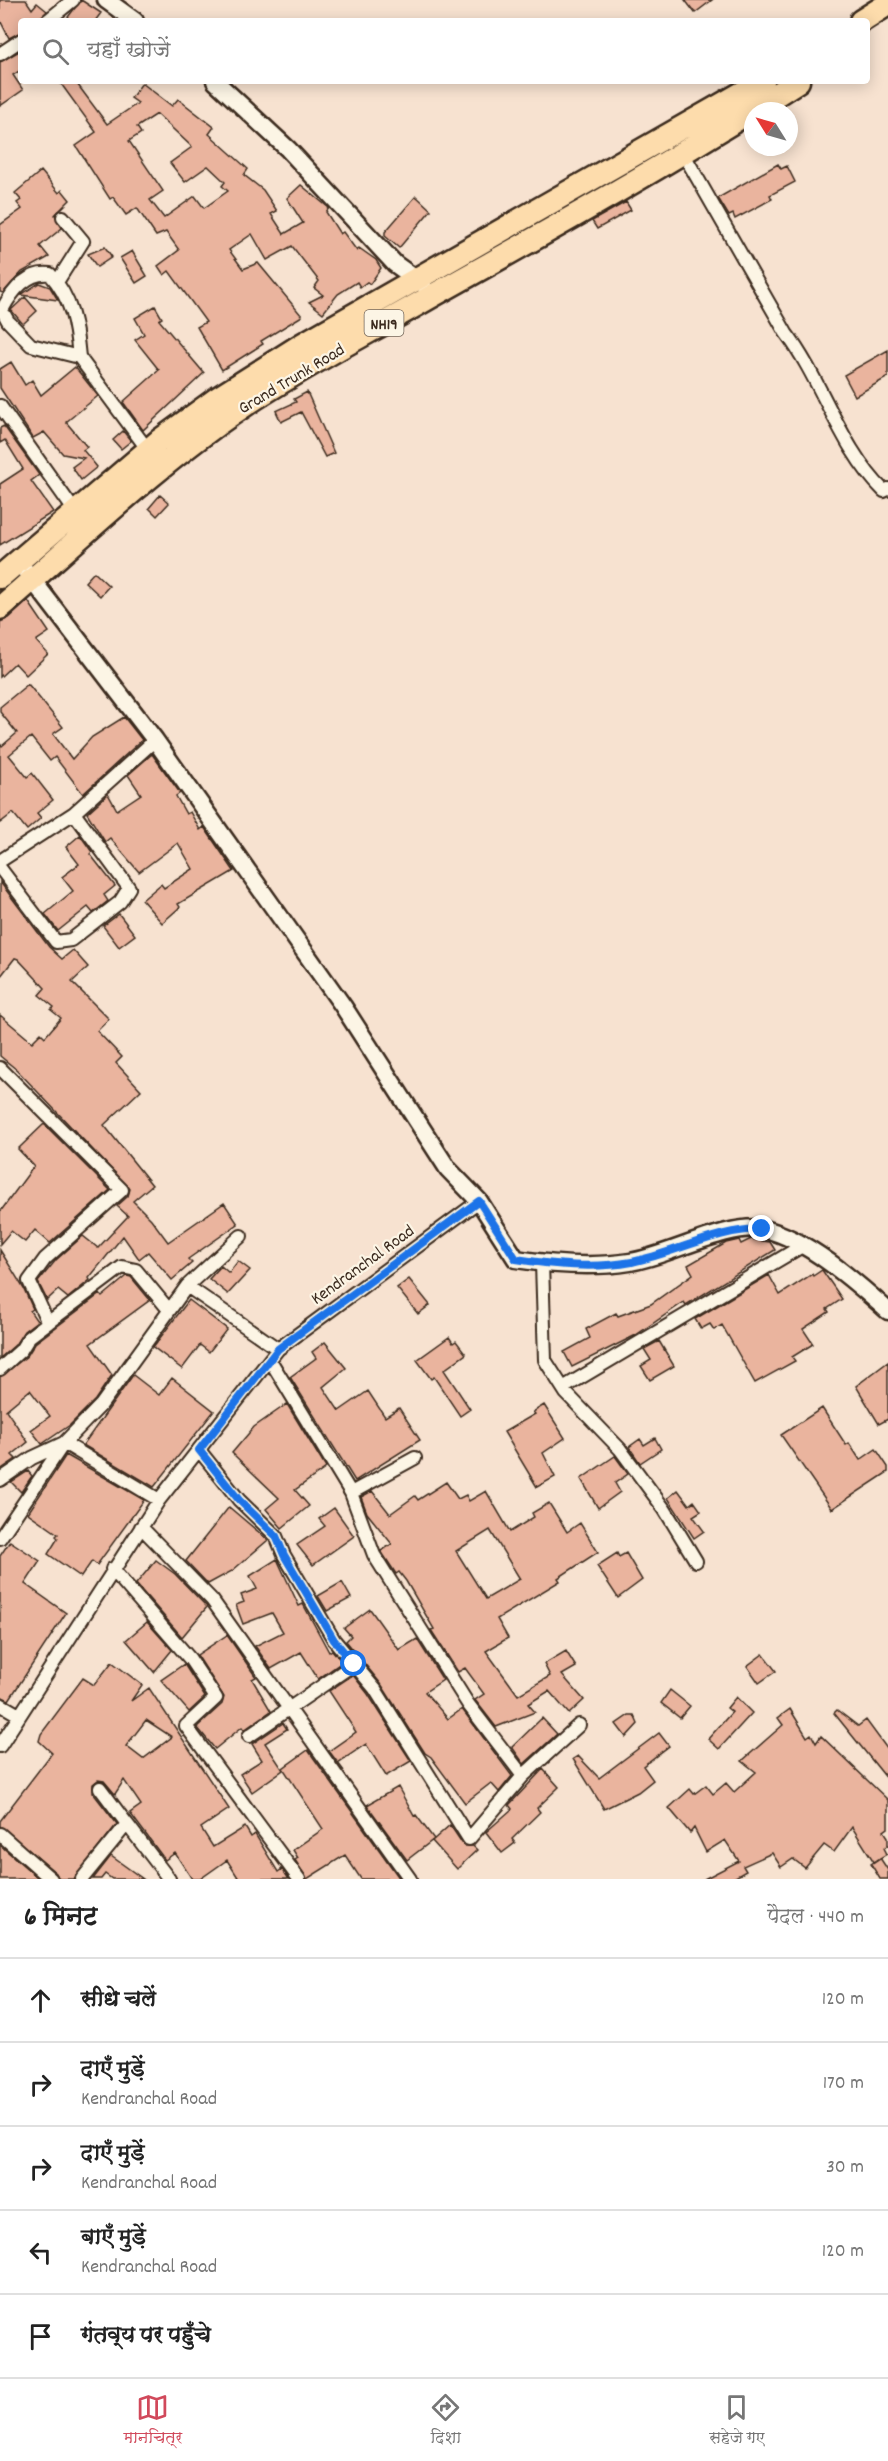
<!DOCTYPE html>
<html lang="hi">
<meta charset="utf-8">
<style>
:root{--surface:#fff;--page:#f6f6f6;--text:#222;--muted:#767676;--line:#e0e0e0;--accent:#d1495b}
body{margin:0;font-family:Dekko,"Playpen Sans Deva",sans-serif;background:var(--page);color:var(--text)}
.compass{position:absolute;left:744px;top:102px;width:54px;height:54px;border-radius:50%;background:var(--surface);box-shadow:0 3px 15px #0003;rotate:307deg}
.stop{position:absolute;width:18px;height:18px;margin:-14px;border:4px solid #1a73e8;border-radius:50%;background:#fff}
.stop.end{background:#1a73e8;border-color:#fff;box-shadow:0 2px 6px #0008}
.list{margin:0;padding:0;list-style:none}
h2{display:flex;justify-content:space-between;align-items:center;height:78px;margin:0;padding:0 24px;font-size:26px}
h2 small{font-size:20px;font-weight:400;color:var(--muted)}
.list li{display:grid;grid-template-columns:39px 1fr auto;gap:18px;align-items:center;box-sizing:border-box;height:84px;padding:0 24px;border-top:2px solid var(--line)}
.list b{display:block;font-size:22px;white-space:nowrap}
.list p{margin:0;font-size:20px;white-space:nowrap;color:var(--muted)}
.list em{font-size:20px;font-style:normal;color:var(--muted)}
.icon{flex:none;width:33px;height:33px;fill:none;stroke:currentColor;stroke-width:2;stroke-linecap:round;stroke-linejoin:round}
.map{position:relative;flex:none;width:888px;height:1879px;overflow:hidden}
.search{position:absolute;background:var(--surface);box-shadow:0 3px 15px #0003;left:18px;right:18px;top:18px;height:66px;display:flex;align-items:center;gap:15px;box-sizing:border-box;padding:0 21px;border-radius:6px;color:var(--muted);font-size:22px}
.sheet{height:498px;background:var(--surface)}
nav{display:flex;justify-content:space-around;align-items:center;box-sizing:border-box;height:84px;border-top:2px solid var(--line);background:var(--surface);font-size:16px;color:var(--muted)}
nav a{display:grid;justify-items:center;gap:3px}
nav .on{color:var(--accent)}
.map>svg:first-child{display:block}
.building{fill:#eab49e;stroke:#3b2a1e;stroke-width:1.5;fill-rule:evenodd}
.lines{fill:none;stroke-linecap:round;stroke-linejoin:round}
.street-casing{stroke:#3b2a1e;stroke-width:16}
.secondary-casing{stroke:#3b2a1e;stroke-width:21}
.highway-casing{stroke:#3b2a1e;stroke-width:27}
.street{stroke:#fcf5e5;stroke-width:12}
.secondary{stroke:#fcf5e5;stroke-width:16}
.highway{stroke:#fddcac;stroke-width:22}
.route{stroke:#1a73e8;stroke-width:8}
.labels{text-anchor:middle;stroke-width:4.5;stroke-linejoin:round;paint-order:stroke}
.shield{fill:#fcf5e5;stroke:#75675a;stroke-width:1.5}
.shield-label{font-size:16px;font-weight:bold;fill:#3b2a1e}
.street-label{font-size:18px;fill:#3b2a1e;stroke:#fcf5e5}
</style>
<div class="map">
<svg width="888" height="1879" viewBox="0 0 888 1879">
<rect width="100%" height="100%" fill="#f7e2d0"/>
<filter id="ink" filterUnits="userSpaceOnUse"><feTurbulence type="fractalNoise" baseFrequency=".0167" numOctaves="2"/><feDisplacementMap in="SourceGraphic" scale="12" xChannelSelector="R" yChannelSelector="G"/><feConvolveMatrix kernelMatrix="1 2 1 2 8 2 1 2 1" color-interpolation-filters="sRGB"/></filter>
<g filter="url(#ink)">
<!-- building -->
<path class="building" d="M0,0H26L32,9L37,3L47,11L39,21H21V32L9,38L0,20Z
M81,0L101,13L95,21H65Z
M685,0H712L695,13Z
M21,50V70L13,75L23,90L0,106V62Z
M59,81H75L107,124L138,103L131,98L142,83L172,106L178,99L214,127L209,134L248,169L244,175L263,190L277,211L271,214L284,234L303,223L287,198L301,185L329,208L326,212L340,234L343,232L357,251L359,248L376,260L381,268L370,284L367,282L360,287L357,282L338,294L323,313L309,302L323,295L314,288L319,281L292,246L267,260L252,234L229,250L243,269L258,263L302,316L261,341L263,344L222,370L197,327L206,322L169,271L164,275L158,266L179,250L166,232L156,236L137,208L126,215L113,197L110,199L76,146L96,132ZM157,114L192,147L170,163L185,182L208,166L225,182L222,186L228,191L204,208L195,196L164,218L150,200L163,191L129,141L141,133L137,127Z
M778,164L781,169L787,166L795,182L770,195L772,199L735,219L733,214L729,216L718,198Z
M41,171L59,193L62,190L70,200L55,215L62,228L40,246L49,257L22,272L3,293L0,292V225L22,209L17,203L21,200L15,193Z
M416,196L431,210L399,248L385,236V232Z
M626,202L631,210L597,229L592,221Z
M105,247L112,257L97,267L88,254Z
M132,251L147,276L136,283L120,258Z
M39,283L50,287L58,300L21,295Z
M25,297L37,311L23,324L11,310Z
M155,306L162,318L159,320L204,373L143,430L123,402L159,370L135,340L144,334L135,318Z
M888,350V377L855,396L844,375Z
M11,362L25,385L32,380L41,395L75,367L98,396L66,422L87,447L83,450L97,467L81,480L72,467L84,458L63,454L44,432L33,438L0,388V369Z
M307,392L334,453L325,457L301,412L281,422L276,411L296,402L294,399Z
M4,426L39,475L31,481L53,512L0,545V484L23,469L5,440L0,443V428Z
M123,431L131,441L121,449L113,440Z
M160,495L169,503L157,516L149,508Z
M94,572L109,586L100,596L85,582Z
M28,601L49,632L36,641L48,654L26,675L15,663L0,677V622L9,618Z
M28,684L63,727L53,734L72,759L92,737L124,717L142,740L83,794L55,757L50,761L31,737L9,755L27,777L32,773L53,800L37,813L41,818L27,830L13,813L0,823V744L2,746L17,733L0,712V707Z
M152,754L180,793L176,796L186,814L190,812L200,830L204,827L234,871L178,904L180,907L162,923L142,900L161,884L164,888L193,869L178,843L139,872L110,838L105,842L87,813L108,794L117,810L141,794L128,775Z
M80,835L92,852L90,854L115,886L104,895L108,901L93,913L88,907L58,931L45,914L73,891L62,877L79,864L66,847Z
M0,882L49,947L62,959L73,950L88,967L72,982L109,1019L97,1031L122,1057L116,1063L141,1090L104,1125L152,1185L133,1201L151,1219L168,1242L224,1203L238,1224L188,1259L192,1263L172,1280L148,1252L139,1259L123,1236L89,1278L90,1280L68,1298L58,1290L47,1300L38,1282L56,1260L83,1236L98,1248L128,1216L117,1206L128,1196L130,1189L17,1070L0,1056V1015L32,1042L41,1033L45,1037L61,1018L51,1010L54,1007L39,995L45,988L18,959L15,958L0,977Z
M119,914L135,935L119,947L103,926Z
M44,1124L110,1190L50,1243L35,1230L25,1242L11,1231L0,1244V1212L34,1166L18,1149Z
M751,1239L770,1242L775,1250L686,1305L684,1302L636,1335L572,1367L564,1352L590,1338L586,1329L616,1313L618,1316L651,1304L693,1274L688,1265L726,1243L739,1240L741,1244Z
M0,1250L24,1289L33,1309L30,1311L37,1321L24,1331L15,1345L0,1358Z
M238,1261L250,1270L228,1294L209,1279L221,1266L229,1273Z
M822,1270L842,1299L827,1309L829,1312L803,1329L813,1344L792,1357L795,1361L755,1383L722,1325L714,1330L710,1324L701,1329L695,1319L769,1275L780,1295L812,1274L813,1276Z
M127,1276L131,1277L150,1300L90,1344L112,1375L95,1400L70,1425L42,1444L31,1430L50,1416L30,1390L6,1410L28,1442L12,1455L16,1459L0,1470V1377L27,1356L35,1343L100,1294L102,1297Z
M409,1279L430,1305L418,1314L397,1288Z
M189,1300L227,1329L209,1352L200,1345L182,1369L153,1347Z
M449,1337L453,1343L456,1341L466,1354L444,1370L470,1409L460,1416L434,1377L431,1379L417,1360Z
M659,1341L674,1366L650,1380L641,1366L651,1360L644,1349Z
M325,1342L346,1368L323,1387L339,1411L368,1391L385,1417L399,1408L420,1440L355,1481L290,1377L316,1358L312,1352Z
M888,1362V1419L879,1424L856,1386Z
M133,1375L159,1395L172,1378L214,1411L154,1487L83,1445Z
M287,1404L326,1468L295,1490L309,1506L282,1528L266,1509L279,1498L232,1453L254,1427Z
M544,1405L565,1438L543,1453L555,1477L537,1487L504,1432L535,1414L533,1412Z
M822,1408L846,1445L849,1443L860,1460L876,1449L888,1467V1472L832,1509L781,1435Z
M655,1438L661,1449L640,1463L629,1447L640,1439L644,1445Z
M66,1455L144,1500L97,1565L92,1561L81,1577L48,1554L58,1538L56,1536L58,1534L28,1513Z
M615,1456L628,1474L615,1483L620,1492L598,1508L581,1479Z
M28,1471L32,1476L21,1492L11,1482Z
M446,1482L458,1499L466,1495L469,1501L486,1491L510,1532L534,1517L532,1513L549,1503L567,1532L580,1523L598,1552L558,1578L560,1581L497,1619L508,1638L486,1651L518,1695L550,1676L544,1664L566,1651L576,1667L562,1675L584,1700L569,1714L549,1691L528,1704L535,1712L496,1727L475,1700L484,1694L465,1668L458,1672L431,1630L434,1629L406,1581L399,1572L396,1574L381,1551L392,1544L367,1513L361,1497L372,1491L390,1514L415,1496L418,1500ZM490,1530L520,1579L486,1599L456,1551Z
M678,1490L689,1505L694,1501L701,1511L693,1516L704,1531L694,1538L668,1498Z
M229,1507L268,1540L232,1571L208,1584L186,1561Z
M334,1508L354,1536L313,1565L297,1545L325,1526L319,1519Z
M10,1541L40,1561L25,1584L66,1613L9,1700L0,1696V1556Z
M617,1553L619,1557L626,1553L642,1580L618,1598L597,1566Z
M277,1559L299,1606L303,1604L329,1652L332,1650L342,1662L318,1679L301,1652L271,1669L255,1646L283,1632L272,1613L243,1624L236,1605L244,1602L241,1595L257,1589L250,1576Z
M156,1560L175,1574L207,1607L182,1637L136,1584Z
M342,1582L351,1598L327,1611L318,1596Z
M370,1609L399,1650L417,1639L443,1680L425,1692L448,1719L462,1709L512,1776L499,1792L491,1783L465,1803L431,1757L425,1753L381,1684L346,1641L351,1636L344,1628Z
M147,1622L172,1650L154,1672L126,1640Z
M227,1635L256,1677L252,1679L271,1711L244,1730L242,1727L215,1749L197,1727L222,1704L224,1697L197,1655Z
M763,1654L776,1671L759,1683L747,1666Z
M112,1662L142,1685L131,1701L149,1688L229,1809L201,1828L213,1847L245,1827L251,1837L255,1834L278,1872L282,1869L289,1879H239L227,1860L200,1879H192L175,1853L165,1860L130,1813L141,1805L124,1780L115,1794L104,1781L98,1780L93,1784V1793L117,1824L74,1879H59L56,1873L0,1826V1821L52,1753L39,1741L41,1734L83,1678L94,1685ZM146,1720L172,1737L143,1759L126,1746Z
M184,1664L205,1697L189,1712L161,1680Z
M353,1675L368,1694L411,1761L386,1776L366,1744L338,1763L344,1771L329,1751L356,1732L329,1691Z
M670,1690L690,1706L680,1718L661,1703Z
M736,1697L752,1713L719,1749L708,1739L732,1712L727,1708Z
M790,1709L807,1737L811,1734L816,1743L821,1736L888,1800V1828L884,1831L888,1837V1845L884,1848L887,1854L880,1858L888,1870V1879H880L871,1864L880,1858L874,1862L852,1827L834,1852L824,1845L805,1868L793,1859L781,1867L772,1853L743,1866L746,1871L732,1879H704L739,1861L725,1840L706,1852L694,1828L690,1833L669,1808L690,1789L694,1794L706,1785L713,1794L726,1783L734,1792L756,1772L742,1761L783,1725L778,1718Z
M837,1710L858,1726L866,1720L888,1750V1780L834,1713Z
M629,1715H634L638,1724L626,1737L616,1724Z
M542,1718L557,1734L524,1764L512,1747Z
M283,1723L287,1729L265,1743L283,1770L252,1792L240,1774L262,1760L252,1744Z
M659,1733L669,1746L643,1766L653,1780L638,1792L604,1809L573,1759L578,1756L599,1778Z
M308,1750L400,1879H361L345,1855L307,1879L295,1860L298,1858L293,1850L323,1829L283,1768Z
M543,1769L559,1787L537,1808L540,1812L512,1839L515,1843L502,1853L486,1832L512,1809L509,1805Z
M398,1787L414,1816L416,1815L434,1839L407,1860L367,1805Z
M450,1825L464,1846H473L477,1850L457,1869L432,1841Z
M0,1845L39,1879H0Z
M111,1856L143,1879H112L105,1874L101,1879H93Z"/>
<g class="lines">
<!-- street casing -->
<g class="street-casing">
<path id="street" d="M47,21L73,0
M0,54L21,40
M683,153L786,333C823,382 840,448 884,491L888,489
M57,282L83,241L63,217
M79,357C76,325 72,299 50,274C27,271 12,291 2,310L8,321L31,345L79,357L148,450
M0,406L76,513
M0,861L74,813
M0,868L56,942L71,940L120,902L129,888L74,813L155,740
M0,1068L122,1190L45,1259L29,1281L48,1323
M542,1263L545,1360L566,1393L620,1449L665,1510L696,1561
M187,1286L278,1349
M270,1360L351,1493L374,1555L468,1704L523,1776
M0,1369L21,1350L29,1337L122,1267L136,1270L169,1310
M563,1388L802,1246
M199,1450L239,1500L276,1536L284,1555L334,1640L375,1689L469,1839L523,1776L579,1725
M0,1480L32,1458L64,1443L159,1500
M351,1493L415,1458
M141,1527L212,1600L410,1879
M0,1538L64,1443L101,1405L187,1286L241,1236
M112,1569L190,1659L216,1698L186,1726L299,1879
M0,1704L19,1715
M249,1736L354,1664
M0,1746L159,1500L278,1349L479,1201
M100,1788L127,1824
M0,1834L51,1879
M82,1879L127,1824L169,1879"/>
</g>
<!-- secondary casing -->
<g class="secondary-casing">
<path id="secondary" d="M106,0L135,21
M215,81L288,149L395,264L423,284
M18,561L155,740L343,1006L448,1169L479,1201L516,1259C554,1265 592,1268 630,1262C669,1256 726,1223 763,1229C805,1237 857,1283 888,1311"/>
</g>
<!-- highway casing -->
<g class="highway-casing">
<path id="highway" d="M861,21L888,4
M0,577L159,441L218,398L303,344L763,81
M0,608C80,539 157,464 245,405C305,365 370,332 432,296C556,227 679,158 798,81"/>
</g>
<!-- street -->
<use href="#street" class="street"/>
<!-- secondary -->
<use href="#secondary" class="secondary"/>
<!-- highway -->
<use href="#highway" class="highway"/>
</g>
</g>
<g class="lines" filter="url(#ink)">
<!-- route -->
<path class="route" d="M354,1664L334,1640L284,1555L276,1536L239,1500L199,1450L278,1349L479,1201L516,1259C554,1265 594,1269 632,1262C676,1253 717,1229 762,1229"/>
</g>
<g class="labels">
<!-- shield labels -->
<rect class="shield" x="364.5" y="310" width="39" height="26" rx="4.5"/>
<g class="shield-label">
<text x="384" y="329">NH19</text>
</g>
<!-- street labels -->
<g class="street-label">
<text transform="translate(291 378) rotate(-31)" y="6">Grand Trunk Road</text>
<text transform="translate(362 1264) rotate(-36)" y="6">Kendranchal Road</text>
</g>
</g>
</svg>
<svg class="compass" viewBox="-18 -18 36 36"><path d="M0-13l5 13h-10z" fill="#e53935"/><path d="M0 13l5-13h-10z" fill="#767676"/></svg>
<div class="stop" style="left:354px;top:1664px"></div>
<div class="stop end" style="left:762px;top:1229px"></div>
<div class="search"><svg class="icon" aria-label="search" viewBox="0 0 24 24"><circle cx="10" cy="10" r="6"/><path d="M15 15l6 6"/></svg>यहाँ खोजें</div>
</div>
<section class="sheet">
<h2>6 मिनट<small>पैदल · 440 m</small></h2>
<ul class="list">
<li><svg class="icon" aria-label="ahead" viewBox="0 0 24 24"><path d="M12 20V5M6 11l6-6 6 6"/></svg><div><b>सीधे चलें</b></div><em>120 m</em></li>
<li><svg class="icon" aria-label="right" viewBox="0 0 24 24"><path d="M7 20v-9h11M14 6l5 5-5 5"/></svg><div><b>दाएँ मुड़ें</b><p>Kendranchal Road</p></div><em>170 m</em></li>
<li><svg class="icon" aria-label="right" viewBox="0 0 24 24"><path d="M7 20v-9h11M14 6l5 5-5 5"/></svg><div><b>दाएँ मुड़ें</b><p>Kendranchal Road</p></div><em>30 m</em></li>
<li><svg class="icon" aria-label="left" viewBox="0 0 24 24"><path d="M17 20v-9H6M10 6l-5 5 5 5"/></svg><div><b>बाएँ मुड़ें</b><p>Kendranchal Road</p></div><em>120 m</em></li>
<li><svg class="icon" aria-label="arrive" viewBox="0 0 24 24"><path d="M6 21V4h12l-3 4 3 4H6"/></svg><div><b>गंतव्य पर पहुँचे</b></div></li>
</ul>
</section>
<nav>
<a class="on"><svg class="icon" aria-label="map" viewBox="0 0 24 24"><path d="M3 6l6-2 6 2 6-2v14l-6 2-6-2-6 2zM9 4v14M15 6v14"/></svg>मानचित्र</a>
<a><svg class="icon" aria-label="directions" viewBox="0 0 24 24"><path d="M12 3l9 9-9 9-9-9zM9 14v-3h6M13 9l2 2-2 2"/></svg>दिशा</a>
<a><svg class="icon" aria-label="saved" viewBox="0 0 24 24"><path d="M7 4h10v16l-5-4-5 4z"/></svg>सहेजे गए</a>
</nav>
